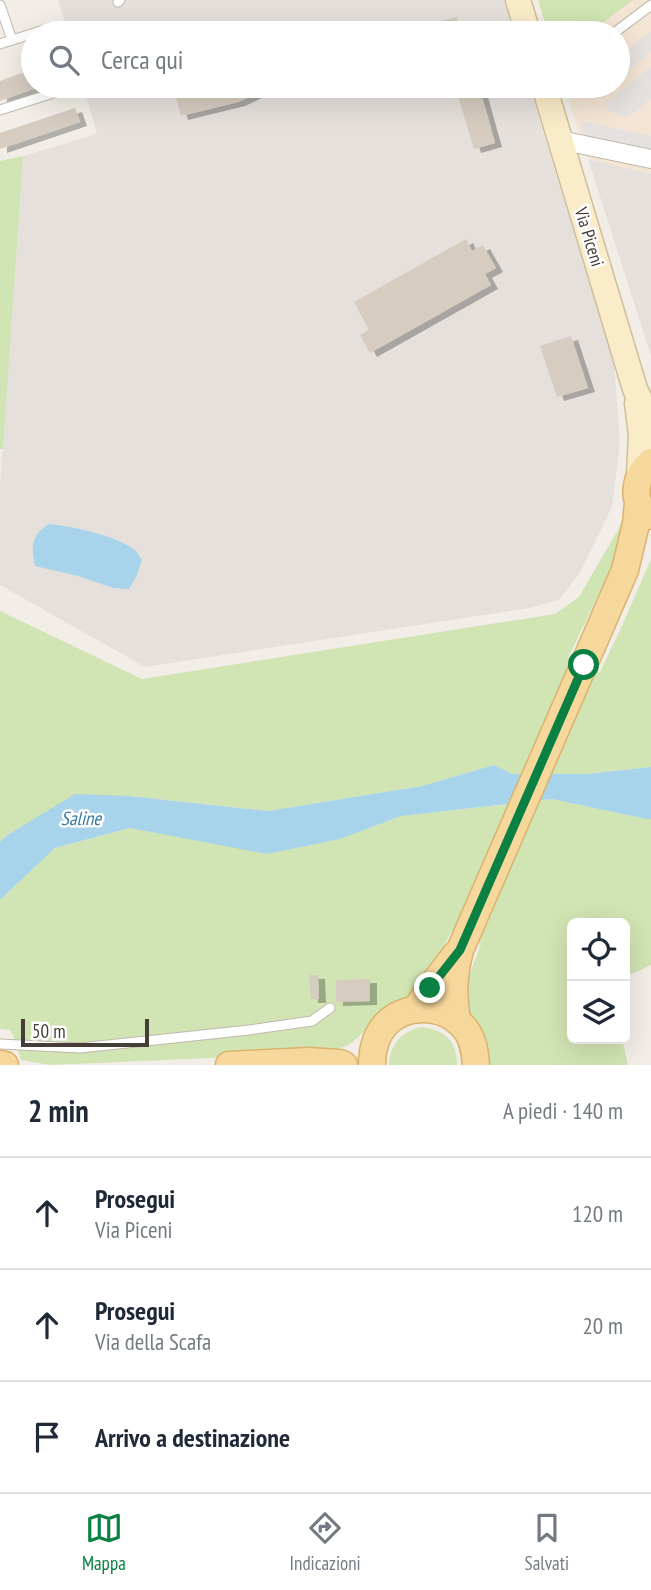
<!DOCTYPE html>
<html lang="it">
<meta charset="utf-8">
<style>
:root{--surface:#fff;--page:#f6f6f7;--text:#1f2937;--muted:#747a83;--line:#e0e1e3;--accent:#0b8043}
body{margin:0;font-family:"PT Sans Narrow",sans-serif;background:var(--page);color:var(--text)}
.controls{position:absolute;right:21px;bottom:21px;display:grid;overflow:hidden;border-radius:10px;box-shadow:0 7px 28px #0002}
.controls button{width:63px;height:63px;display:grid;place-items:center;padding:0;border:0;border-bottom:2px solid var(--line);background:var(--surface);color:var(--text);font:35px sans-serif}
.scale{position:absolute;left:21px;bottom:18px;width:128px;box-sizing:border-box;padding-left:7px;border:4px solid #453e37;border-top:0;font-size:19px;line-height:24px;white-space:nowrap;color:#453e37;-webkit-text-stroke:5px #fff;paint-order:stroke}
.stop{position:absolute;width:21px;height:21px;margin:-16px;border:5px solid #0b8043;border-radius:50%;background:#fff}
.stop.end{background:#0b8043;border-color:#fff;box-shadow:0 2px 7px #0008}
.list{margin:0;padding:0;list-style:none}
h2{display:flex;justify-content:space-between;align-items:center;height:91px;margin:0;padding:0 28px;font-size:30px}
h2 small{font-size:23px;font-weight:400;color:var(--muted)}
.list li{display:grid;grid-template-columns:46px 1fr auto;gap:21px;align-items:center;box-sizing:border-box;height:112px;padding:0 28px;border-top:2px solid var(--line)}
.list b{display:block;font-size:26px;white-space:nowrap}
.list p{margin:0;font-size:23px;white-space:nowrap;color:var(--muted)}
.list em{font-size:23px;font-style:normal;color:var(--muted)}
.icon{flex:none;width:38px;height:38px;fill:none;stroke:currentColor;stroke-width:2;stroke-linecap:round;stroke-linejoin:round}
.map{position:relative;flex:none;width:651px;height:1065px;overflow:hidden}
.search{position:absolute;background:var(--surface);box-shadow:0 7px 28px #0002;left:21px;right:21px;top:21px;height:77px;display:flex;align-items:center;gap:18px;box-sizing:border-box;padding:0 24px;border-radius:38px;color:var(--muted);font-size:26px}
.sheet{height:427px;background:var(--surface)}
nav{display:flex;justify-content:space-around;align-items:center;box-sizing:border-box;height:98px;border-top:2px solid var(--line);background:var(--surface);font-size:19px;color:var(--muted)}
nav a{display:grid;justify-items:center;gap:4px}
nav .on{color:var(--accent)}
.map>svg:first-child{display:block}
.commercial{fill:#f3e4d4}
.industrial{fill:#e5e0dc}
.green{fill:#d1e4b3}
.parking{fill:#e4e1df}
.water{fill:#a8d4eb}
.building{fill:#d6ccc0;filter:url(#shadow)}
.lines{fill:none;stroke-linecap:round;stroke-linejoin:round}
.service-casing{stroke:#c0b8ad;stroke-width:11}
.minor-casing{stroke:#c0b8ad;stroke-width:20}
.secondary-casing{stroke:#cfbe9a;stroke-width:27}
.primary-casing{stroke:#dab36d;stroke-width:29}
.service{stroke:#fff;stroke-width:9}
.minor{stroke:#fff;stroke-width:18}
.secondary{stroke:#faebc9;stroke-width:24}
.primary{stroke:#f6d79c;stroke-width:26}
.route{stroke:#0b8043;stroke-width:9}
.labels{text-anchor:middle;stroke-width:5;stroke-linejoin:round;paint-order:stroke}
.street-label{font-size:18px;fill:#453e37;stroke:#fff}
.water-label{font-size:19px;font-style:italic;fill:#367aa1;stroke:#fff}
</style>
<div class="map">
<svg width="651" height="1065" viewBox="0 0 651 1065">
<defs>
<filter id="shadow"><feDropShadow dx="7" dy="4" stdDeviation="0" flood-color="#0004"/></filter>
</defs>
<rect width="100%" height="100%" fill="#f2eee7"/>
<!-- commercial -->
<path class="commercial" d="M633,0H651V174L588,159L564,86H618V33H589Z"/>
<!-- industrial -->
<path class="industrial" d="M58,0H504L514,33H68Z
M83,86H529L614,363L620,442L612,507L579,574L559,600L529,608L145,667L0,585V485L23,156L97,134Z
M588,159L651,174V356Z"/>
<!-- green -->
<path class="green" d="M538,0H633L589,33H548Z
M23,156L3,449H0V161Z
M630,498L626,534L610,571L568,658L600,672L621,628L651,559V767L586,774H512L494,765L422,786L268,811L129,796L6,836L0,842V611L142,679L555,614L579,597L618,530Z
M552,799L646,819H651V965L625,977V923H572V1039H622L628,1065H489L487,1050L469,1020L465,986L481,944L451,931L425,990L373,1023L352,1043L344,1047L305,1054L50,1065L21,1060L11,1030L0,1029V900L55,848L131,828L193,839H340L401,816Z
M421,1027C443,1029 458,1041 457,1065H389C390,1044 401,1032 421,1027Z"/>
<!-- parking -->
<path class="parking" d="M651,31V52L618,79V57Z
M651,67V99L627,118L612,113L605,104Z
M580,121L651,136V152L585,137Z"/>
<!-- water -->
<path class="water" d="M49,524C74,527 109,534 131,547C136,550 139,555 142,560L136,577L129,589L113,588L78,576L35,566C31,546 31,535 49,524Z
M494,765L512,774H586L651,767V819H646L552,799L401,816L340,839L267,854L130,828L55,848L0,900V842L6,836L75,794L129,796L268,811L422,786Z"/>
<!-- building -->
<path class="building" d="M457,17L460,33H394V32Z
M33,69V86H41L0,101V81Z
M173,86H264L266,89L238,102L181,116Z
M455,86H479L495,143L474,149Z
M75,108L80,122L0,149V133Z
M466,239L472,251L483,245L496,268L485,274L491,285L370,353L360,335L369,330L354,302Z
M571,336L588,388L557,397L540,346Z
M309,975H318L319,999H311Z
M370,979V1001L336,1002V980Z"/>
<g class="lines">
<!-- service casing -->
<g class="service-casing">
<path id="service" d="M118,2L120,0
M0,5L12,40
M614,33L651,5
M0,44L50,28L51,33
M0,110L69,88L68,86
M0,1044L80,1048L249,1030L312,1021L330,1008"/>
</g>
<!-- minor casing -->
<g class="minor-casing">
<path id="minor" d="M560,140L651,159"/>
</g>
<!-- secondary casing -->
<g class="secondary-casing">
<path id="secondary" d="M518,0L528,33
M544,86L635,389L651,423
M637,403L641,435L639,476"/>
</g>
<!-- primary casing -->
<g class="primary-casing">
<path id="primary" d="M647,516C631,500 634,477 651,462
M416,1009L430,988L456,954
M457,1021C453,993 453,978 460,950L625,570L636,524L638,503
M0,1064L5,1065
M229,1065L308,1061L340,1063L344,1065
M372,1065C372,1050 375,1036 386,1024C409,1001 450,1005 468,1033C474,1043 475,1054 476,1065"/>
</g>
<!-- service -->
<use href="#service" class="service"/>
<!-- minor -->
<use href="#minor" class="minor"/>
<!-- secondary -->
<use href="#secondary" class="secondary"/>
<!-- primary -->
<use href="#primary" class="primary"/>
</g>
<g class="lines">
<!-- route -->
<path class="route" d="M430,988L460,950L584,665"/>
</g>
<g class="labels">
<!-- street labels -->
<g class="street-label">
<text transform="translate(589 237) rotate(73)" y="6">Via Piceni</text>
</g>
<!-- water labels -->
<g class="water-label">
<text x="81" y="825">Saline</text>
</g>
</g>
</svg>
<div class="controls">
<button><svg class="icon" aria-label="locate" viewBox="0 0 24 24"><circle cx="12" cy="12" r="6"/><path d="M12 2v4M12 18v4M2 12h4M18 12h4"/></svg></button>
<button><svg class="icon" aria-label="layers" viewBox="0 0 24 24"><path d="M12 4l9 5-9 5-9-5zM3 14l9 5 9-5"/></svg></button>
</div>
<div class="scale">50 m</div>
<div class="stop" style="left:584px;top:665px"></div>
<div class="stop end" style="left:430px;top:988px"></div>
<div class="search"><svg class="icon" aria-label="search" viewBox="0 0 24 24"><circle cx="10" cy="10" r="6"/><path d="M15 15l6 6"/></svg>Cerca qui</div>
</div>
<section class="sheet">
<h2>2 min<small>A piedi · 140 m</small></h2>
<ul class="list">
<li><svg class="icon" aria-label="ahead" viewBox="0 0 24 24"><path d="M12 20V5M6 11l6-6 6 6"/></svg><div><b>Prosegui</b><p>Via Piceni</p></div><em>120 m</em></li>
<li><svg class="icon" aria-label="ahead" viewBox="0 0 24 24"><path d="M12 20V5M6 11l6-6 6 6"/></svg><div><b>Prosegui</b><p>Via della Scafa</p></div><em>20 m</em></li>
<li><svg class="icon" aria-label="arrive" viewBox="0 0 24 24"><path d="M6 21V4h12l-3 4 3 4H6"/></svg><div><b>Arrivo a destinazione</b></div></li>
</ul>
</section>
<nav>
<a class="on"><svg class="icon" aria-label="map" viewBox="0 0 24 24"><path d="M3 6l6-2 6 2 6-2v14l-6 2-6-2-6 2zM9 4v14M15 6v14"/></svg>Mappa</a>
<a><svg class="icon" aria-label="directions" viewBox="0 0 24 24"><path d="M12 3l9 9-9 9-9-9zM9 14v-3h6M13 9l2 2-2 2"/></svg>Indicazioni</a>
<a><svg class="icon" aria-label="saved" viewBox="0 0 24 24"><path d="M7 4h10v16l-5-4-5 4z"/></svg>Salvati</a>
</nav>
